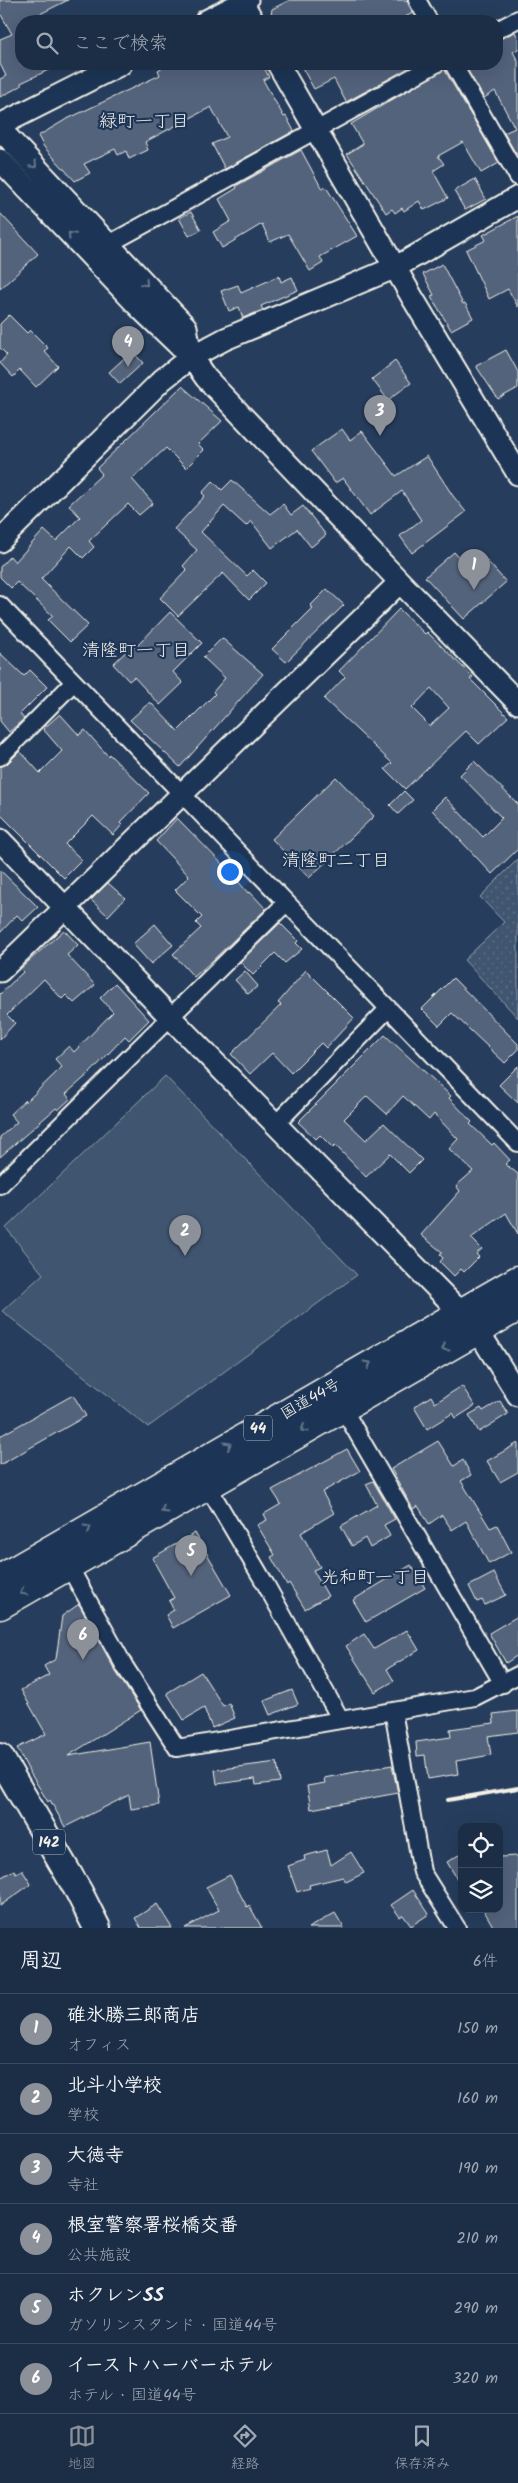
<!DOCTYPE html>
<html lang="ja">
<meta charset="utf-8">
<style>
:root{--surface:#1c2e46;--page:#293a51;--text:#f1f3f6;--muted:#a0a8b3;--line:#3a4a5f;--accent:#8c9099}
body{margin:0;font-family:Kalam,"Klee One",sans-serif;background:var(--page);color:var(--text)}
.controls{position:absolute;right:15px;bottom:15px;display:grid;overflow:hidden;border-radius:10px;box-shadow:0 5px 20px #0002}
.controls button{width:45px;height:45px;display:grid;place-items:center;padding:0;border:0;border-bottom:1px solid var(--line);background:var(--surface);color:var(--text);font:25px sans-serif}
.you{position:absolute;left:229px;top:871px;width:18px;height:18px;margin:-12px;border:4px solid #fff;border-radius:50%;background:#1a73e8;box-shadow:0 0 0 8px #1a73e833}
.badge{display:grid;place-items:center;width:32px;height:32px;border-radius:50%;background:var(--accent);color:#fff;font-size:16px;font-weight:700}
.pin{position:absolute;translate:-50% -41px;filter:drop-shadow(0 1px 2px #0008)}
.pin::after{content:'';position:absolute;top:26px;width:18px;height:15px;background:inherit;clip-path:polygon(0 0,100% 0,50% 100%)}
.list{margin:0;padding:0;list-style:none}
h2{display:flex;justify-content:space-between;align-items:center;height:65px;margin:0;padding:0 20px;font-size:21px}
h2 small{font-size:16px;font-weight:400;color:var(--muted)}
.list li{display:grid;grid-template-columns:32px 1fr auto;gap:15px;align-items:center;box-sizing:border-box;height:70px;padding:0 20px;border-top:1px solid var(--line)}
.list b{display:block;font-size:19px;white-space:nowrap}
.list p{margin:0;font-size:16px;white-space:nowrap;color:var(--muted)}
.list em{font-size:16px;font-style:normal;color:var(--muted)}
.icon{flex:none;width:28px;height:28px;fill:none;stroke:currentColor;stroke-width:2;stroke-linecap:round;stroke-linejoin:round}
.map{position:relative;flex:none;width:518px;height:1928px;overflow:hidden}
.search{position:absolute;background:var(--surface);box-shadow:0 5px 20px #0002;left:15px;right:15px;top:15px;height:55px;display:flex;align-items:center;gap:12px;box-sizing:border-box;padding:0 18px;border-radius:20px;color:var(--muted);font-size:19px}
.sheet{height:485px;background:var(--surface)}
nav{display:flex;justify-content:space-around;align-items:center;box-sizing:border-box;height:70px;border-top:1px solid var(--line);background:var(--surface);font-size:14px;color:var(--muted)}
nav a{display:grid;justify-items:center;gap:2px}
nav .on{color:var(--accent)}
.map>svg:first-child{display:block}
.green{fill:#40546f;stroke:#9aa2ac}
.park{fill:url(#park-dots);stroke:#9aa2ac}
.building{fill:#52647b;stroke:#f4f1e8;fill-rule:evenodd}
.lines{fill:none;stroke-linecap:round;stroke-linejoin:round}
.minor-casing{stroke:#f4f1e8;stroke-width:20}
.tertiary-casing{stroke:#f4f1e8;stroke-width:25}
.primary-casing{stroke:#f4f1e8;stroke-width:30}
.trunk-casing{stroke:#f4f1e8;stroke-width:31}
.minor{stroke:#1d3557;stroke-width:16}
.tertiary{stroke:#1d3557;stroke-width:21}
.primary{stroke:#1d3557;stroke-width:26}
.trunk{stroke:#1d3557;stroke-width:28}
.rail{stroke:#f4f1e8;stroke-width:4}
.oneway{stroke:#68778a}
.labels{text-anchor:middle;stroke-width:4.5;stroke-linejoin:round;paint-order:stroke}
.shield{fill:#1d3557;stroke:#b4b9bc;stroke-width:1}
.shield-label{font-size:15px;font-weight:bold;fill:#f4f1e8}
.street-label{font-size:16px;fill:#f4f1e8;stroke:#1d3557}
.neighbourhood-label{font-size:18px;fill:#f4f1e8;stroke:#1d3557}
</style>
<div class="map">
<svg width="518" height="1928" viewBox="0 0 518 1928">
<defs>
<pattern id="park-dots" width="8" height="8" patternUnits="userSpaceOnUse" patternTransform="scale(1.25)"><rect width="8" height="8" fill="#40546f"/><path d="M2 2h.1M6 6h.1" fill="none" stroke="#5c6d84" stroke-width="1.8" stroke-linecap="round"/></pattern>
</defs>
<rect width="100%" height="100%" fill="#263d5d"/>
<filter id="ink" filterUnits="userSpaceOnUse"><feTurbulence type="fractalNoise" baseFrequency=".02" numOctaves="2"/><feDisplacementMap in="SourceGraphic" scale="10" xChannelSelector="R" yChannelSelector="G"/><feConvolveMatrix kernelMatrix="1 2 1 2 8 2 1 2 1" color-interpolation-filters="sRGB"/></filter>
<g filter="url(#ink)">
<!-- green -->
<path class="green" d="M165,1076L357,1275L148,1427L2,1311L43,1274L6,1228Z"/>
<!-- park -->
<path class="park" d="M518,859V1018L464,960L504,922L480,897Z"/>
<!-- building -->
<path class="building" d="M0,0H68L40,14L44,21H21V64H61L21,83V86L0,97V79L6,76L0,64V39L12,34L0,13Z
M290,0H407L413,13L397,21H270L272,9Z
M515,32L518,38V49L513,52L518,61V153L516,154L504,133L515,128L495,91L484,98L464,64H497V40Z
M170,64H262L269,77L263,80L284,117L286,116L294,131L225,169L212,144L227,137L211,107L145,142L148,150L129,159L126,151L118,155L115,149L84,164L90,173L75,181L44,147L38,136L65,120L160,75L158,70Z
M300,64H416L346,102L334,79L314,89Z
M444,69L499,163L481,173L463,142L438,156L444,164L433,171L448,198L424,210L419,201L404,211L402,208L395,213L392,209L386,213L347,154L363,144L351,124Z
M301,150L322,189L326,187L357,236L320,257L323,263L310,271L288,234L270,242L262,224L222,248L213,232L231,221L219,199L237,188L236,186Z
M475,179L486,199L465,210L454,191Z
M191,212L201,230L189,236L179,218Z
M0,213L38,254L0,289Z
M518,216V307L508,289L489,299L466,250L486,240L483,235Z
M442,264L463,304L465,303L473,318L451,330L431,296L434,295L423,274Z
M279,276L281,282L292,277L298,290L261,306L263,310L243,318L239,307L229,311L221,291L238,285L241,293Z
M9,315L27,333L30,330L48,348L44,351L58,366L36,387L20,370L13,377L0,363L7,355L0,348V324Z
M506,350L518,372V388L498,399L476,366Z
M132,351L143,363L120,384L109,372Z
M395,361L411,383L388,400L372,379Z
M182,386L222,421L198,444L204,450L186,468L166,448L132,479L153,503L139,515L128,504L89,541L94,547L83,558L71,546L41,579L88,625L70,642L48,620L53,616L17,582L11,588L0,577V567L10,556L15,562L44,530L56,541L80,517L69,505L102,474L97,468Z
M342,429L350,440L362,431L396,476L427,456L453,496L466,512L412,553L400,536L421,520L402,491L370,515L343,478L335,483L311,451Z
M232,480L270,514L283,504L291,515L303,506L326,535L311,547L297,529L272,548L251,521L246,526L224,506L201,532L247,576L253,570L266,583L249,600L223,573L178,616L160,598L187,570L183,566L197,550L174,529L205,496L202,493L213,481L222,490Z
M478,551L506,582L464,619L425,577L454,552L464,563Z
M327,589L344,605L286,662L272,649L313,608L310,606Z
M399,609L425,634L427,632L473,677L470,679L508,717L479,744L466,731L405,789L385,769L392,763L324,699L345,677L339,671ZM431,688L449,708L430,726L412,708Z
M170,612L202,643L173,672L183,683L160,705L134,677L129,681L113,664L133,645L136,647Z
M222,638L263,674L180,767L130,720L150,702L178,731L215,694L213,692L225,678L203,657Z
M0,653L24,676L30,670L47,687L20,714L24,719L9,732L0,721Z
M60,714L79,735L85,730L108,756L109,754L149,793L120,823L122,825L113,835L93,816L65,844L82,860L64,878L0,814V767L7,764L20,751L40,773L62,751L43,729Z
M474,761L518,804V849L492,874L432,810L445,797L483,837L502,818L460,775Z
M336,777L374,816L309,878L272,839Z
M404,791L413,800L398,814L390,805Z
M177,818L232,874L248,893L250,892L266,909L212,961L194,977L173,954L201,928L196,923L202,917L175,890L189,876L156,841Z
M0,870L38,907L23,921L17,915L0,933Z
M108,883L125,898L108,916L91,900Z
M280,923L298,941L296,943L302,949L285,963L275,953L253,975L240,962Z
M155,924L173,945L151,964L133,944Z
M64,930L78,945L67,955L95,985L74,1003L66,995L62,999L44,979L7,1015L15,1023L0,1039V994L23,972L20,969Z
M306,970L354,1018L326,1048L321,1043L291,1073L272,1053L250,1074L231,1054L281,1005L278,1003Z
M245,971L258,986L248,994L235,980Z
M453,978L518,1044V1050L505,1063L452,1013L439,1026L422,1009Z
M115,983L149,1020L129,1040L125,1036L92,1071L66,1094L70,1099L58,1110L56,1108L0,1157V1137L17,1122L10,1114L25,1100L26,1102L62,1067L55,1059L69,1046L74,1052L113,1012L100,998Z
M385,1035L451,1096L449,1098L472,1122L470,1124L492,1145L494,1143L510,1160L505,1164L518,1174V1234L506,1213L471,1238L482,1249L476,1254L479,1257L464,1272L461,1269L454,1276L440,1262L443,1258L440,1255L442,1252L421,1235L460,1191L456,1186L473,1171L449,1149L458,1139L434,1114L429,1120L403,1096L387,1114L367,1096L344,1119L366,1140L384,1123L422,1160L409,1173L390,1154L366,1177L335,1145L333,1148L320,1135L316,1139L298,1122Z
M518,1066V1103L499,1085Z
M462,1386L475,1406L456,1418L453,1413L427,1429L414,1407L431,1396L435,1403Z
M73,1395L86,1416L0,1465V1436Z
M500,1401L508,1414L479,1432L469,1415L481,1408L483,1411Z
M438,1441L454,1466L463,1460L471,1475L461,1481L490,1528L497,1525L511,1552L489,1564L466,1521L452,1530L442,1515L429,1524L418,1506L413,1509L391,1469Z
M518,1443V1472L500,1482L487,1461Z
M347,1449L360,1471L322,1492L334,1513L301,1533L320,1567L313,1570L328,1596L305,1609L289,1583L287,1585L271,1557L275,1555L257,1525L267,1520L264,1514L281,1504L272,1490Z
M373,1481L395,1519L384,1525L390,1536L370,1548L365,1538L352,1546L341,1526L377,1505L366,1484Z
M195,1533L231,1595L173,1628L166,1615L174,1610L169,1601L174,1598L152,1558Z
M411,1565L425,1588L366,1622L353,1600Z
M494,1573L506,1595L485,1605L482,1600L477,1602L469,1586Z
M79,1604L116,1672L141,1710L68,1756L150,1742L159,1805L131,1809L129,1795L65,1827L50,1800L48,1802L29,1771L17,1748L46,1734L21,1690L49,1675L44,1666L56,1659L62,1616Z
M518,1616V1655L506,1663L489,1633Z
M407,1630L419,1650L387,1669L394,1681L375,1692L346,1646L364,1634L374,1649Z
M201,1672L223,1706L229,1703L235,1718L212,1728L204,1708L184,1720L167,1693Z
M292,1690L298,1704L270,1715L264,1701Z
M518,1711V1732L488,1736L491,1755L456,1761L458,1774L428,1779L425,1755L417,1756L416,1742L451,1737L450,1729L494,1723L493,1714Z
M277,1762L280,1782L256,1785L255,1779L217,1784L215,1770Z
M392,1765L398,1793L311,1809L307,1786L325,1783L324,1778Z
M327,1850L331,1865L351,1852L364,1873L346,1882L343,1877L309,1885L310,1888L297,1892L288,1866L305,1860L304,1856Z
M462,1853V1887L447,1862Z
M518,1856V1928H494L483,1909H499V1857Z
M14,1870L16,1873L22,1870L31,1884L0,1906V1878Z
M230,1875L247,1907L249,1905L262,1928H185L219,1910L206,1887Z
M413,1890L429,1914L411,1926L403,1915L400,1917L391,1905Z
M157,1904L172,1928H141L135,1918Z
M335,1913L344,1928H308Z"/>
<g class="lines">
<!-- minor casing -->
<g class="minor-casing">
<path id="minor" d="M417,0L429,21
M497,30L518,19
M453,64L518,177
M98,250L436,64
M0,605L518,1143
M0,757L74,682
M276,1124L388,1009
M0,1185L286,903
M342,1407L503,1684
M207,1485L266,1585L341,1720
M65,1559L125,1667L177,1748L475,1697L518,1675
M393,1711L422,1872L457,1928"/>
</g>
<!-- tertiary casing -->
<g class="tertiary-casing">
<path id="tertiary" d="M241,0L253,21
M206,21L247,0
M278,64L412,297L518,474
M0,125L121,64
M0,129L186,327L191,357
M0,160L142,310L191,357L206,378L400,582L518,703
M0,541L162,380L191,357L225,339L396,267L518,197
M0,840L169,1016L477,1329L518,1395
M0,971L400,582"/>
</g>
<!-- primary casing -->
<g class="primary-casing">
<path id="primary" d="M0,1757L79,1892L97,1928"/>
</g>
<!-- trunk casing -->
<g class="trunk-casing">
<path id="trunk" d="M0,1579L518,1280
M0,1605L518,1307"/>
</g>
<!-- minor -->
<use href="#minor" class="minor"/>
<!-- tertiary -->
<use href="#tertiary" class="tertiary"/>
<!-- primary -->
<use href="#primary" class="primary"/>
<!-- trunk -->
<use href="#trunk" class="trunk"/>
<!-- rail -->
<path class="rail" d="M448,1800L518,1788"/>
</g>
<!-- one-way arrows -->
<defs><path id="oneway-chevron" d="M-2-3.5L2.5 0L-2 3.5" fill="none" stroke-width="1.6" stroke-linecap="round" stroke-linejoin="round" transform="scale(1.25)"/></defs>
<g class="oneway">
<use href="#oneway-chevron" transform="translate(34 165) rotate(46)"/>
<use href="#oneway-chevron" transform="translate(71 235) rotate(-133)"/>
<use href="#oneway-chevron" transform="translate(145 283) rotate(47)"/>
<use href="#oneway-chevron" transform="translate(445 1348) rotate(150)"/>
<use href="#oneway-chevron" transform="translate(368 1364) rotate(-30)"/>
<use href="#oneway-chevron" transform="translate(304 1429) rotate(150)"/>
<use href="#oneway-chevron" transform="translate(228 1445) rotate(-30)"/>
<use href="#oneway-chevron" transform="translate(164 1510) rotate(150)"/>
<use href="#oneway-chevron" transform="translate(88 1528) rotate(-31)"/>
<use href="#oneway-chevron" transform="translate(23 1592) rotate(151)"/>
</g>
</g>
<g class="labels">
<!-- shield labels -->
<g class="shield">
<rect x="244" y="1415.5" width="28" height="25" rx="4"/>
<rect x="33" y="1829.5" width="32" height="25" rx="4"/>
</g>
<g class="shield-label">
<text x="258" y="1433">44</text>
<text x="49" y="1847">142</text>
</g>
<!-- street labels -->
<g class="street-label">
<text transform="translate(310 1398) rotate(-30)" y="6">国道44号</text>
</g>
<!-- neighbourhood labels -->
<g class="neighbourhood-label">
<text x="144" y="127">緑町一丁目</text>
<text x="136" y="656">清隆町一丁目</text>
<text x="336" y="866">清隆町二丁目</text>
<text x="375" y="1583">光和町一丁目</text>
</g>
</g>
</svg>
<div class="controls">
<button><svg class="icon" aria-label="locate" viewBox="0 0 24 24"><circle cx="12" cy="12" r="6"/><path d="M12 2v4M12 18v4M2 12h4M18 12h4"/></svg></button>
<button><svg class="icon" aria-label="layers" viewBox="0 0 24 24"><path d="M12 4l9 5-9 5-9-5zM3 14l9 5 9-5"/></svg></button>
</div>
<div class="you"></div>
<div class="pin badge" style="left:474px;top:590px">1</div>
<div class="pin badge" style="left:185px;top:1256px">2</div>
<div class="pin badge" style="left:380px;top:436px">3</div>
<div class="pin badge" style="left:128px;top:367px">4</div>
<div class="pin badge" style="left:191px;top:1576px">5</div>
<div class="pin badge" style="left:83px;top:1660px">6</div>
<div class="search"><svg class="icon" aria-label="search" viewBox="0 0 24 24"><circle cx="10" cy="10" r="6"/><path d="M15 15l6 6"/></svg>ここで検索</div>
</div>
<section class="sheet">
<h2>周辺<small>6件</small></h2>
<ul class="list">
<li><span class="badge">1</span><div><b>碓氷勝三郎商店</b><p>オフィス</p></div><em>150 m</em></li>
<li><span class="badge">2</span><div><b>北斗小学校</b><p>学校</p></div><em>160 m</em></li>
<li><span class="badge">3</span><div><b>大徳寺</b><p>寺社</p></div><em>190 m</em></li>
<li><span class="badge">4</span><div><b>根室警察署桜橋交番</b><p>公共施設</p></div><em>210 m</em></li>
<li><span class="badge">5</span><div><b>ホクレンSS</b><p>ガソリンスタンド · 国道44号</p></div><em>290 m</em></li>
<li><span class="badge">6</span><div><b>イーストハーバーホテル</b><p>ホテル · 国道44号</p></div><em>320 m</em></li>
</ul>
</section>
<nav>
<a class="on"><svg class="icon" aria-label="map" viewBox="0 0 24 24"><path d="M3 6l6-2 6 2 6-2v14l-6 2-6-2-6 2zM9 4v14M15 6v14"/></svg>地図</a>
<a><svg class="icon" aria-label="directions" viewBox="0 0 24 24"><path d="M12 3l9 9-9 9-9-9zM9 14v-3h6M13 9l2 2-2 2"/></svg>経路</a>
<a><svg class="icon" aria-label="saved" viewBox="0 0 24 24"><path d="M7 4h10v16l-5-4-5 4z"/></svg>保存済み</a>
</nav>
